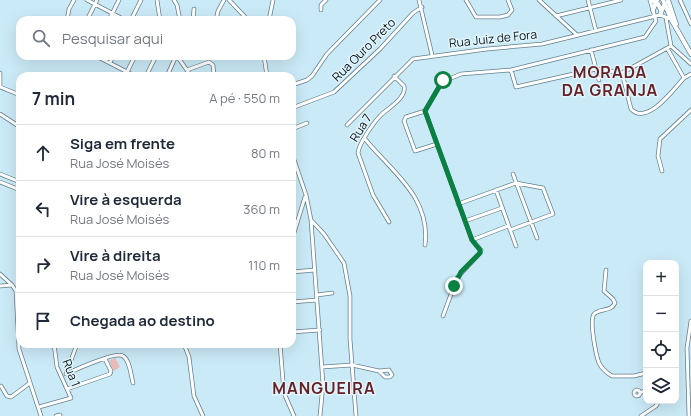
<!DOCTYPE html>
<html lang="pt">
<meta charset="utf-8">
<style>
:root{--surface:#fff;--page:#f6f6f7;--text:#1f2937;--muted:#747a83;--line:#e0e1e3}
body{margin:0;font-family:Manrope,sans-serif;background:var(--page);color:var(--text)}
.controls{position:absolute;right:12px;bottom:12px;display:grid;overflow:hidden;border-radius:8px;box-shadow:0 4px 16px #0002}
.controls button{width:36px;height:36px;display:grid;place-items:center;padding:0;border:0;border-bottom:1px solid var(--line);background:var(--surface);color:var(--text);font:20px sans-serif}
.stop{position:absolute;width:12px;height:12px;margin:-9px;border:3px solid #0b8043;border-radius:50%;background:#fff}
.stop.end{background:#0b8043;border-color:#fff;box-shadow:0 1px 4px #0008}
.list{margin:0;padding:0;list-style:none}
h2{display:flex;justify-content:space-between;align-items:center;height:52px;margin:0;padding:0 16px;font-size:17px}
h2 small{font-size:13px;font-weight:400;color:var(--muted)}
.list li{display:grid;grid-template-columns:26px 1fr auto;gap:12px;align-items:center;box-sizing:border-box;height:56px;padding:0 16px;border-top:1px solid var(--line)}
.list b{display:block;font-size:15px;white-space:nowrap}
.list p{margin:0;font-size:13px;white-space:nowrap;color:var(--muted)}
.list em{font-size:13px;font-style:normal;color:var(--muted)}
.icon{flex:none;width:22px;height:22px;fill:none;stroke:currentColor;stroke-width:2;stroke-linecap:round;stroke-linejoin:round}
.map{position:relative;flex:none;width:691px;height:416px;overflow:hidden}
.search{position:absolute;background:var(--surface);box-shadow:0 4px 16px #0002;left:16px;top:16px;width:280px;height:44px;display:flex;align-items:center;gap:10px;box-sizing:border-box;padding:0 14px;border-radius:12px;color:var(--muted);font-size:15px}
.panel{position:absolute;background:var(--surface);box-shadow:0 4px 16px #0002;left:16px;top:72px;width:280px;height:276px;border-radius:12px}
.map>svg:first-child{display:block}
.green{fill:#eabbb9}
.lines{fill:none;stroke-linecap:round;stroke-linejoin:round}
.minor-casing{stroke:#64808c;stroke-width:4.5}
.major-casing{stroke:#64808c;stroke-width:5.5}
.minor{stroke:#fff;stroke-width:3}
.major{stroke:#fff;stroke-width:4}
.route{stroke:#0b8043;stroke-width:5}
.labels{text-anchor:middle;stroke-width:3;stroke-linejoin:round;paint-order:stroke}
.street-label{font-size:12px;fill:#0a1519;stroke:#e2f5fd}
.district-label{font-size:16px;font-weight:bold;letter-spacing:1px;fill:#672124;stroke:#e2f5fd}
</style>
<div class="map">
<svg width="691" height="416" viewBox="0 0 691 416">
<rect width="100%" height="100%" fill="#cbeaf7"/>
<!-- green -->
<path class="green" d="M115,358L120,367L114,371L109,361Z"/>
<g class="lines">
<!-- minor casing -->
<g class="minor-casing">
<path id="minor" d="M87,0L125,20
M157,0L160,20
M174,0L177,5L180,20
M229,0L248,20
M419,0L432,55
M466,0L476,17H500L508,15L512,10L508,0
M539,0L577,35
M588,0L596,31
M680,0L691,24
M321,10V5L326,0
M556,16L621,0
M666,18L671,46
M67,20L69,9L74,0
M87,20L97,0
M109,20L119,0
M131,20L141,0
M193,20L194,9
M216,20L218,11L224,0
M269,20L273,0
M671,46L691,64
M667,48L684,78
M591,50L599,80
M96,56L135,76
M177,56L191,76
M264,56L267,76
M110,63L113,56
M187,70L209,62L213,65L214,76
M511,70L516,87L596,69L622,73L671,46
M127,72L135,56
M0,73V87
M622,73L631,109C647,126 673,90 684,78L691,74
M146,76L156,56
M167,76L176,56
M292,85L307,80L312,76L327,54L380,0
M0,87L20,95
M292,108L334,92L380,49L413,13L422,7
M425,111L406,117L404,121L415,151L437,144
M0,114L20,127
M347,125L413,59L487,49L542,44L660,15L671,19
M292,129L307,123
M365,139C392,172 431,197 425,245
M292,154L306,195L311,220L323,384L320,416
M662,171L658,156L660,139L691,110
M0,174L20,182
M513,174L537,238
M0,182L20,190
M496,190L516,246
M458,204L516,183L543,188L553,214L510,230
M311,220L324,234L344,263L350,296V339L356,416
M465,221L502,208
M389,222L373,195L358,153C359,143 374,122 381,115C388,108 407,98 404,86L394,76
M292,239L305,197
M472,240L508,226
M606,270L604,291L613,299L615,303C611,312 600,308 594,314C589,321 596,355 599,363C602,369 607,373 612,376H634L646,373
M292,272L315,270
M0,274L12,285L16,291L19,349L41,416
M0,286L12,285
M317,295L332,293
M292,302L317,300
M443,316L457,278L480,253L481,250L472,240L425,111L442,82L461,74L511,70L645,37L656,21L650,0
M292,332L320,330
M184,344L189,357L194,396L203,416
M280,344L284,393L294,416
M322,367L352,365L379,371L389,370L392,375L390,377H385L379,371
M66,374C75,370 116,351 123,356C130,360 131,376 133,383
M66,374L77,344
M1,386L7,396L11,397L30,383
M67,389L110,374L111,371L105,359
M634 393a3 3 0 1 1 6 0a3 3 0 1 1-6 0Z
M640,393L646,390
M39,407L71,398L57,367L54,344
M56,416L60,415
M641,416L656,406L659,401
M689,416L687,348L691,321"/>
</g>
<!-- major casing -->
<g class="major-casing">
<path id="major" d="M652,0L658,4L661,10
M663,0L671,19L691,54
M668,0L676,24
M653,10L657,0
M660,15L665,3"/>
</g>
<!-- minor -->
<use href="#minor" class="minor"/>
<!-- major -->
<use href="#major" class="major"/>
</g>
<g class="lines">
<!-- route -->
<path class="route" d="M443,80L425,111L472,240L480,250V253L461,272L454,286"/>
</g>
<g class="labels">
<!-- street labels -->
<g class="street-label">
<text transform="translate(493 39) rotate(-6)" y="4">Rua Juiz de Fora</text>
<text transform="translate(364 50) rotate(-45)" y="4">Rua Ouro Preto</text>
<text transform="translate(361 128) rotate(-58)" y="4">Rua 7</text>
<text transform="translate(71 373) rotate(69)" y="4">Rua 1</text>
</g>
<!-- district labels -->
<g class="district-label">
<text x="610" y="78">MORADA<tspan x="610" dy="18">DA GRANJA</tspan></text>
<text x="324" y="394">MANGUEIRA</text>
</g>
</g>
</svg>
<div class="controls">
<button>+</button>
<button>−</button>
<button><svg class="icon" aria-label="locate" viewBox="0 0 24 24"><circle cx="12" cy="12" r="6"/><path d="M12 2v4M12 18v4M2 12h4M18 12h4"/></svg></button>
<button><svg class="icon" aria-label="layers" viewBox="0 0 24 24"><path d="M12 4l9 5-9 5-9-5zM3 14l9 5 9-5"/></svg></button>
</div>
<div class="stop" style="left:443px;top:80px"></div>
<div class="stop end" style="left:454px;top:286px"></div>
<div class="search"><svg class="icon" aria-label="search" viewBox="0 0 24 24"><circle cx="10" cy="10" r="6"/><path d="M15 15l6 6"/></svg>Pesquisar aqui</div>
<section class="panel">
<h2>7 min<small>A pé · 550 m</small></h2>
<ul class="list">
<li><svg class="icon" aria-label="ahead" viewBox="0 0 24 24"><path d="M12 20V5M6 11l6-6 6 6"/></svg><div><b>Siga em frente</b><p>Rua José Moisés</p></div><em>80 m</em></li>
<li><svg class="icon" aria-label="left" viewBox="0 0 24 24"><path d="M17 20v-9H6M10 6l-5 5 5 5"/></svg><div><b>Vire à esquerda</b><p>Rua José Moisés</p></div><em>360 m</em></li>
<li><svg class="icon" aria-label="right" viewBox="0 0 24 24"><path d="M7 20v-9h11M14 6l5 5-5 5"/></svg><div><b>Vire à direita</b><p>Rua José Moisés</p></div><em>110 m</em></li>
<li><svg class="icon" aria-label="arrive" viewBox="0 0 24 24"><path d="M6 21V4h12l-3 4 3 4H6"/></svg><div><b>Chegada ao destino</b></div></li>
</ul>
</section>
</div>
